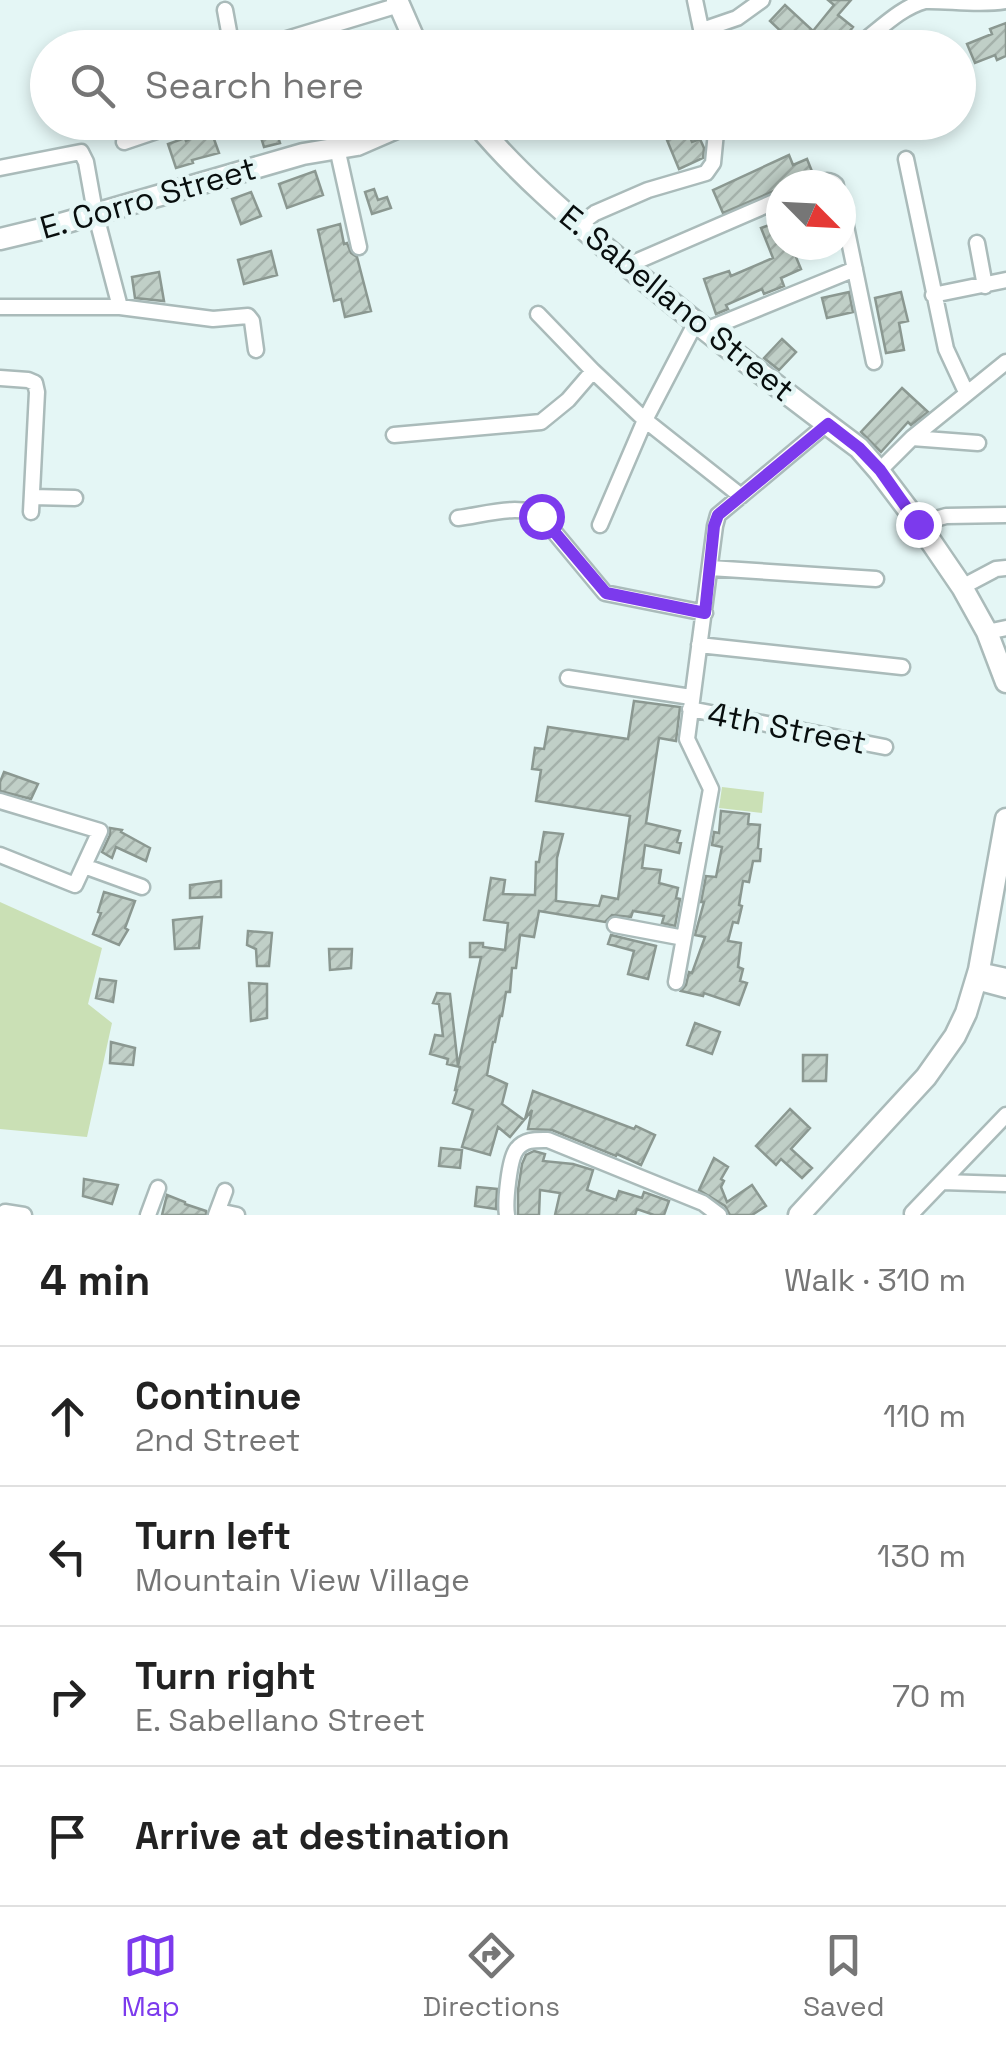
<!DOCTYPE html>
<meta charset="utf-8">
<style>
:root{--surface:#fff;--page:#f6f6f6;--text:#222;--muted:#767676;--line:#e0e0e0;--accent:#7c3aed}
body{margin:0;font-family:"Space Grotesk",sans-serif;background:var(--page);color:var(--text)}
.compass{position:absolute;left:766px;top:170px;width:90px;height:90px;border-radius:50%;background:var(--surface);box-shadow:0 5px 15px #0003;rotate:114deg}
.stop{position:absolute;width:30px;height:30px;margin:-22px;border:8px solid #7c3aed;border-radius:50%;background:#fff}
.stop.end{background:#7c3aed;border-color:#fff;box-shadow:0 2px 10px #0008}
.list{margin:0;padding:0;list-style:none}
h2{display:flex;justify-content:space-between;align-items:center;height:130px;margin:0;padding:0 40px;font-size:42px}
h2 small{font-size:32px;font-weight:400;color:var(--muted)}
.list li{display:grid;grid-template-columns:65px 1fr auto;gap:30px;align-items:center;box-sizing:border-box;height:140px;padding:0 40px;border-top:2px solid var(--line)}
.list b{display:block;font-size:38px;white-space:nowrap}
.list p{margin:0;font-size:32px;white-space:nowrap;color:var(--muted)}
.list em{font-size:32px;font-style:normal;color:var(--muted)}
.icon{flex:none;width:55px;height:55px;fill:none;stroke:currentColor;stroke-width:2;stroke-linecap:round;stroke-linejoin:round}
.map{position:relative;flex:none;width:1006px;height:1215px;overflow:hidden}
.search{position:absolute;background:var(--surface);box-shadow:0 5px 15px #0003;left:30px;right:30px;top:30px;height:110px;display:flex;align-items:center;gap:25px;box-sizing:border-box;padding:0 35px;border-radius:55px;color:var(--muted);font-size:38px}
.sheet{height:690px;background:var(--surface)}
nav{display:flex;justify-content:space-around;align-items:center;box-sizing:border-box;height:140px;border-top:2px solid var(--line);background:var(--surface);font-size:28px;color:var(--muted)}
nav a{display:grid;justify-items:center;gap:5px}
nav .on{color:var(--accent)}
.map>svg:first-child{display:block}
.green{fill:#cae0b5}
.building{fill:url(#building-hatch);stroke:#8b9891;stroke-width:2.5}
.lines{fill:none;stroke-linecap:round;stroke-linejoin:round}
.street-casing{stroke:#aabbba;stroke-width:19}
.secondary-casing{stroke:#aabbba;stroke-width:25}
.street{stroke:#fff;stroke-width:14}
.secondary{stroke:#fff;stroke-width:20}
.route{stroke:#7c3aed;stroke-width:12}
.labels{text-anchor:middle;stroke-width:9;stroke-linejoin:round;paint-order:stroke}
.street-label{font-size:32px;fill:#080e0e;stroke:#e4f6f5}
</style>
<div class="map">
<svg width="1006" height="1215" viewBox="0 0 1006 1215">
<defs>
<pattern id="building-hatch" width="6" height="6" patternUnits="userSpaceOnUse" patternTransform="scale(2.5)"><rect width="6" height="6" fill="#c0cfc7"/><path d="M-1 1l2-2M0 6l6-6M5 7l2-2" fill="none" stroke="#a4b1aa"/></pattern>
</defs>
<rect width="100%" height="100%" fill="#e4f6f5"/>
<!-- green -->
<path class="green" d="M722,787L764,792L762,813L719,808Z
M0,902L102,948L88,1004L112,1023L87,1137L0,1129Z"/>
<!-- building -->
<path class="building" d="M828,0H851L838,15L853,27L838,46L822,34L810,48H778L787,37L770,21L785,5L813,31L834,5Z
M1006,23V56L997,60L995,55L975,63L967,44L992,34L990,29Z
M274,124L280,143L264,147L258,128Z
M210,128L219,153L192,160L193,163L176,168L168,144L185,138L186,141Z
M687,130L692,142L700,139L704,148L703,158L679,169L667,140Z
M789,155L793,165L807,159L813,174L791,185H781V188L723,213L713,190Z
M315,171L323,195L287,208L279,184Z
M374,189L378,200L387,197L391,208L372,214L365,192Z
M251,192L261,216L241,224L232,199Z
M340,224L344,244L347,243L351,253L357,257L371,311L345,317L341,299L334,301L318,230Z
M772,224L773,227L781,224V245H791L801,269L781,278L784,286L764,294L762,289L726,305L728,309L716,314L704,279L729,271L731,276L773,258L761,228Z
M271,251L277,275L244,284L238,260Z
M159,272L164,301L135,298L132,277Z
M849,292L853,312L827,318L822,298Z
M901,292L908,321L899,323L904,350L886,353L875,298Z
M782,339L796,352L779,370L764,358Z
M902,388L928,412L911,425L908,422L881,452L861,432Z
M634,701L680,707L676,741L659,738L646,823L680,831L677,842L681,843L679,853L645,845L642,868L661,870L659,883L678,888L676,898L680,899L675,926L662,923L664,916L633,911L631,917L612,915L605,922L539,911L534,937L520,935L516,968H512L510,992H506L502,1016H500L495,1042H493L487,1075L507,1084L502,1104L524,1120L510,1137L498,1127L490,1155L462,1147L473,1110L453,1103L457,1090H455L460,1067L447,1064L448,1059L430,1054L435,1035L443,1036L439,1004L433,1003L437,993L450,994L458,1066L481,957H470V943H483V947L505,950L508,923L484,920L491,878L505,880L503,894L535,895L536,862H539L544,832L563,834L557,858L556,901L599,906L602,896L618,899L630,816L536,801L541,770L532,769L535,748L544,749L548,727L628,739Z
M4,772L38,784L31,799L0,791V782Z
M721,811L749,814L748,824L760,825L758,848L761,849L760,861H753L749,882L743,881L739,905L742,906L738,923L733,922L728,941L741,943L738,967L743,969L740,981L747,983L739,1005L704,993L703,996L681,991L686,985L689,972L692,973L705,937L695,935L704,902H701L706,876L716,877L722,847L712,845L714,832L719,833Z
M110,828L122,830L121,832L150,848L146,861L116,847L112,858L102,852L110,835Z
M221,881V897L190,898V885Z
M104,892L135,901L125,928L128,930L119,945L93,934L101,913L98,912Z
M202,917L199,948L175,949L173,920Z
M248,931L272,933L269,966H257L256,949L247,945Z
M611,935L656,946L648,979L628,974L634,951L608,944Z
M329,949H352L351,968L330,970Z
M100,979L116,981L113,1002L96,998Z
M249,983L267,984V1018L251,1021Z
M695,1023L720,1032L712,1054L687,1045Z
M111,1042L135,1048L133,1065L110,1063Z
M803,1055H827L826,1081H803Z
M533,1091L634,1129L636,1126L655,1135L641,1165L617,1154L616,1156L552,1130L528,1129L532,1110L525,1119Z
M790,1109L810,1128L791,1149L812,1168L802,1178L781,1159L776,1165L756,1146Z
M441,1148L462,1150L460,1168L439,1166Z
M534,1151L545,1154L543,1161L573,1164L593,1170L587,1190L616,1200L619,1191L642,1198L644,1192L669,1201L664,1215H654L637,1209L635,1215H555L560,1193L540,1190L539,1215H518V1190L522,1164L526,1155Z
M714,1158L728,1167L721,1179L724,1181L721,1187L727,1202L752,1185L766,1206L752,1215H730L725,1206L699,1190Z
M84,1179L118,1185L112,1204L83,1196Z
M477,1187L497,1189L496,1209L475,1206Z
M167,1195L185,1202V1204L206,1211V1215H162Z"/>
<g class="lines">
<!-- street casing -->
<g class="street-casing">
<path id="street" d="M695,0L705,48
M225,10L232,48
M702,30L737,18L762,0
M257,48L399,5
M859,48L864,41C882,27 902,7 925,1C946,0 980,6 1006,1
M663,130L680,122
M124,142L183,122
M337,148L359,247
M906,159L946,349L966,392
M0,168L81,152L86,162L95,212L120,307
M813,185C821,182 829,178 836,185
M841,202L874,362
M579,225L595,213L648,190L706,173L713,163L717,122
M977,243L985,286
M626,266L781,199
M933,295L1006,280
M0,307H120L213,319L248,316L252,321L256,350
M538,314L593,371L645,420L741,496
M703,331L855,269
M0,378L28,380L35,383L37,392L31,512
M394,435L541,422L568,400L593,371
M912,438L978,443
M879,471L912,438L1006,362
M32,497L75,498
M458,518C483,515 519,503 541,516L605,593L705,613
M919,524L946,516L1006,515
M600,525L645,420L695,324
M710,568L876,579
M962,587L996,569L1006,568
M987,632L1006,628
M699,645L902,667
M568,678L691,697
M690,709L885,747
M0,801L100,831L75,885L0,855
M84,866L142,887
M615,925L684,938
M979,970L1006,976
M676,982L711,789L687,739L715,526L718,515L827,424
M976,982L1006,990
M942,1182L1006,1184
M218,1211L237,1215
M5,1212L24,1215
M912,1213L1006,1115
M148,1215L158,1188
M216,1215L225,1191
M507,1215C505,1203 509,1158 517,1149C525,1139 536,1140 548,1140L703,1203L719,1215"/>
</g>
<!-- secondary casing -->
<g class="secondary-casing">
<path id="secondary" d="M397,0L418,48
M475,122C517,173 569,217 619,259C697,325 777,387 859,448L879,471L919,524L962,587L987,632L1006,682
M0,239L50,227L303,154L357,145L410,122
M799,1215L926,1077L955,1036L966,1013L979,970L1006,819"/>
</g>
<!-- street -->
<use href="#street" class="street"/>
<!-- secondary -->
<use href="#secondary" class="secondary"/>
</g>
<g class="lines">
<!-- route -->
<path class="route" d="M541,516L606,593L705,613L714,526L718,515L828,424L859,448L880,470L918,524"/>
</g>
<g class="labels">
<!-- street labels -->
<g class="street-label">
<text transform="translate(148 198) rotate(-16)" y="11">E. Corro Street</text>
<text transform="translate(677 303) rotate(39)" y="11">E. Sabellano Street</text>
<text transform="translate(787 728) rotate(11)" y="11">4th Street</text>
</g>
</g>
</svg>
<svg class="compass" viewBox="-18 -18 36 36"><path d="M0-13l5 13h-10z" fill="#e53935"/><path d="M0 13l5-13h-10z" fill="#767676"/></svg>
<div class="stop" style="left:541px;top:516px"></div>
<div class="stop end" style="left:918px;top:524px"></div>
<div class="search"><svg class="icon" aria-label="search" viewBox="0 0 24 24"><circle cx="10" cy="10" r="6"/><path d="M15 15l6 6"/></svg>Search here</div>
</div>
<section class="sheet">
<h2>4 min<small>Walk · 310 m</small></h2>
<ul class="list">
<li><svg class="icon" aria-label="ahead" viewBox="0 0 24 24"><path d="M12 20V5M6 11l6-6 6 6"/></svg><div><b>Continue</b><p>2nd Street</p></div><em>110 m</em></li>
<li><svg class="icon" aria-label="left" viewBox="0 0 24 24"><path d="M17 20v-9H6M10 6l-5 5 5 5"/></svg><div><b>Turn left</b><p>Mountain View Village</p></div><em>130 m</em></li>
<li><svg class="icon" aria-label="right" viewBox="0 0 24 24"><path d="M7 20v-9h11M14 6l5 5-5 5"/></svg><div><b>Turn right</b><p>E. Sabellano Street</p></div><em>70 m</em></li>
<li><svg class="icon" aria-label="arrive" viewBox="0 0 24 24"><path d="M6 21V4h12l-3 4 3 4H6"/></svg><div><b>Arrive at destination</b></div></li>
</ul>
</section>
<nav>
<a class="on"><svg class="icon" aria-label="map" viewBox="0 0 24 24"><path d="M3 6l6-2 6 2 6-2v14l-6 2-6-2-6 2zM9 4v14M15 6v14"/></svg>Map</a>
<a><svg class="icon" aria-label="directions" viewBox="0 0 24 24"><path d="M12 3l9 9-9 9-9-9zM9 14v-3h6M13 9l2 2-2 2"/></svg>Directions</a>
<a><svg class="icon" aria-label="saved" viewBox="0 0 24 24"><path d="M7 4h10v16l-5-4-5 4z"/></svg>Saved</a>
</nav>
